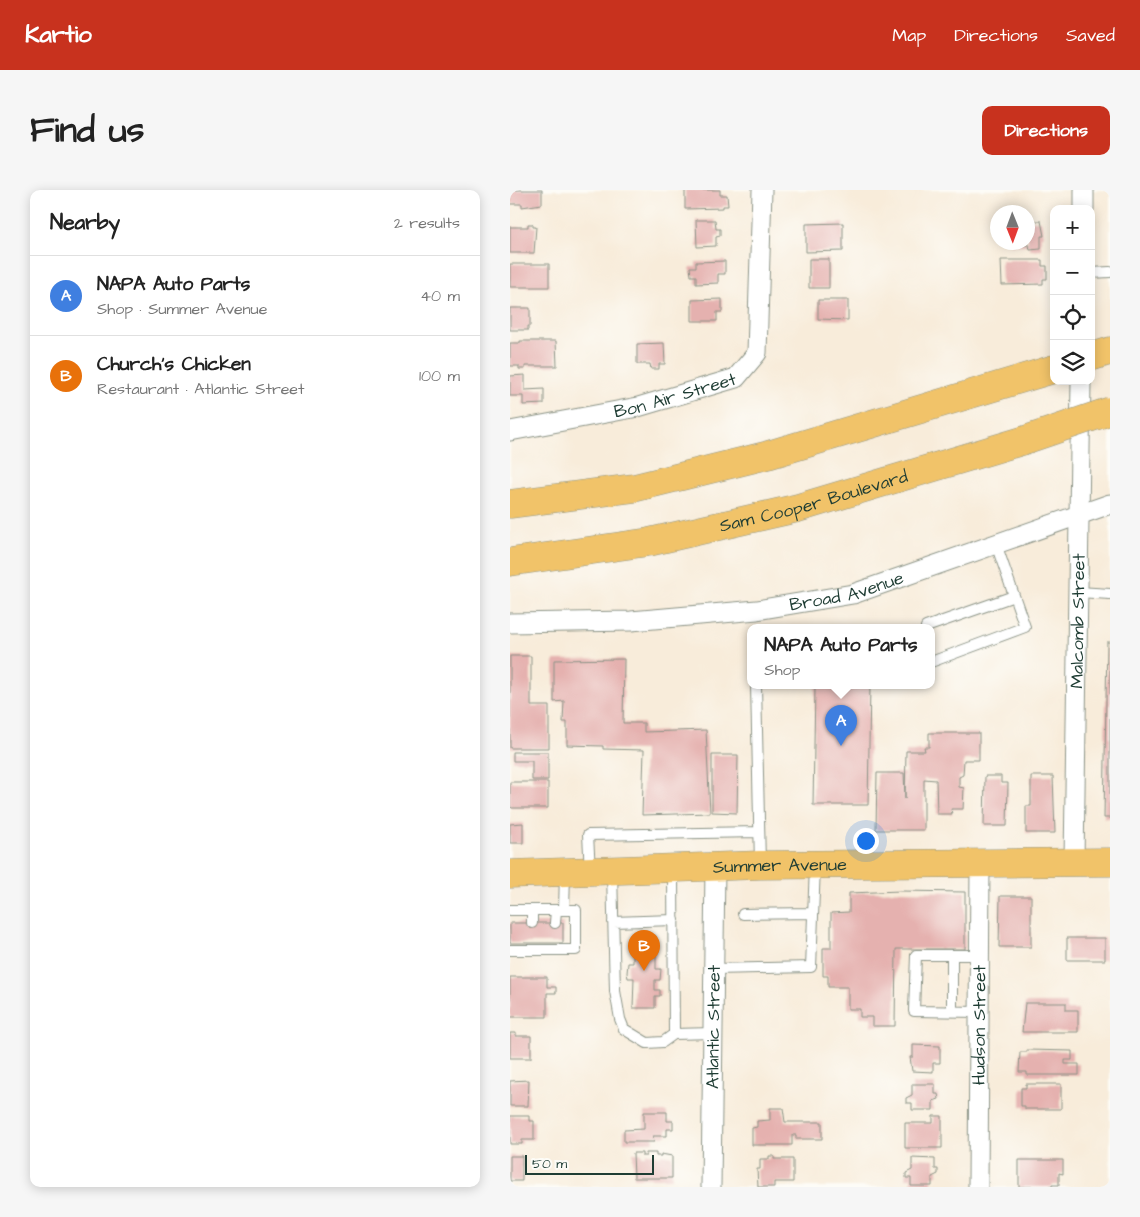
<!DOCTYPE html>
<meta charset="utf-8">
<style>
:root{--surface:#fff;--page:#f6f6f6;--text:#222;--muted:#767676;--line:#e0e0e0;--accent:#c8321e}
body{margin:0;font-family:"Architects Daughter",sans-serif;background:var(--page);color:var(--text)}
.controls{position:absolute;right:15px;top:15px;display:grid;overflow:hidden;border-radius:10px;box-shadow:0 2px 12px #0003}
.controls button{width:45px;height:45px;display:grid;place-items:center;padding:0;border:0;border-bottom:1px solid var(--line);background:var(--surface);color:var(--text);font:25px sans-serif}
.compass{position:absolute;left:480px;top:15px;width:45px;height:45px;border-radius:50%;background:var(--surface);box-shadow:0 2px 12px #0003;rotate:179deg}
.scale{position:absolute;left:15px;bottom:12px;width:129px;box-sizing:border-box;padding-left:5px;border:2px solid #1f3d34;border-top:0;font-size:14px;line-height:18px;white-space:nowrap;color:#1f3d34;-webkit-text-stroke:4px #fdfcf7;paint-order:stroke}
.you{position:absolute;left:355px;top:650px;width:18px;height:18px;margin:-12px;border:4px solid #fff;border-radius:50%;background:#1a73e8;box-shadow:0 0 0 8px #1a73e833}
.badge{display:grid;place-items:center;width:32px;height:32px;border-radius:50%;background:var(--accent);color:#fff;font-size:16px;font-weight:700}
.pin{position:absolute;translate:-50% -41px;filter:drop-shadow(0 1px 2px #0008)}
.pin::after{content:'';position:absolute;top:26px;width:18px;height:15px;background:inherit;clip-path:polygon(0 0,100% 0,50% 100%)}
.popup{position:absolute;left:237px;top:434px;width:188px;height:65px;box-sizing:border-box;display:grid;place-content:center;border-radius:10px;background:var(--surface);filter:drop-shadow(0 1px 4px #0005);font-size:16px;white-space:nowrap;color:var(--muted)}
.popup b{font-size:19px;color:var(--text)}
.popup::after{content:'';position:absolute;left:50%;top:100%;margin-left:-10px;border:10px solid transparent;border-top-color:var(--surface)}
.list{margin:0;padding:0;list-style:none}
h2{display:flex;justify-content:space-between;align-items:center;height:65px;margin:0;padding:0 20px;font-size:21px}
h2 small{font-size:16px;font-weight:400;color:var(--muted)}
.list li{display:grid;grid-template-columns:32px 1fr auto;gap:15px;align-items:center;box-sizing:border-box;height:80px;padding:0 20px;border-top:1px solid var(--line)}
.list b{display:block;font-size:19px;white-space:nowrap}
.list p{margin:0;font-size:16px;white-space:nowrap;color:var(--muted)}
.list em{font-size:16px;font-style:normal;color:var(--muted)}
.icon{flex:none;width:28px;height:28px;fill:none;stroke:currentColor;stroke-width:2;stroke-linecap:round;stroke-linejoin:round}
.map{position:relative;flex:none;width:600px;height:997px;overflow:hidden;border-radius:10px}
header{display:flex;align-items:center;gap:30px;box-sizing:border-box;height:70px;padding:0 25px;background:var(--accent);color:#fff}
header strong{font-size:24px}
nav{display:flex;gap:28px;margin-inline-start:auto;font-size:18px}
.intro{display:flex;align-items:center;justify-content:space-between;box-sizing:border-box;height:120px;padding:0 30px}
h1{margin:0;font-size:35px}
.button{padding:12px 22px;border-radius:10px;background:var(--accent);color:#fff;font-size:18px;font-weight:700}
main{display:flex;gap:30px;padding:0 30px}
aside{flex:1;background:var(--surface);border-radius:10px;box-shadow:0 2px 12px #0003}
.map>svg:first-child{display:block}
.building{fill:#e5b1af}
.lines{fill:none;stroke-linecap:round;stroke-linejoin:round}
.service-casing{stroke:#8c9487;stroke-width:12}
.minor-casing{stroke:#8c9487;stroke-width:21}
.primary-casing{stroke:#8c9487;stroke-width:29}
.motorway-casing{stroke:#8c9487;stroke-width:29}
.service{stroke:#fff;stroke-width:10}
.minor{stroke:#fff;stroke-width:19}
.primary{stroke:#f1c369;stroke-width:28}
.motorway{stroke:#f1c369;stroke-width:28}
.motorway-bridge-casing{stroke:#8c9487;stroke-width:29;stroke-linecap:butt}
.motorway-bridge{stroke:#f1c369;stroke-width:28}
.labels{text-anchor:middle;stroke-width:4;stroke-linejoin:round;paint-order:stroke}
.street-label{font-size:18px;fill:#1f3d34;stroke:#fdfcf7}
</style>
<header>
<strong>Kartio</strong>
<nav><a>Map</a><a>Directions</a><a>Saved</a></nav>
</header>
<div class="intro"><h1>Find us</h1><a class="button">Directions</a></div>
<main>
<aside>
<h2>Nearby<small>2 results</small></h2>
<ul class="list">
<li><span class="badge" style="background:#3f7fe0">A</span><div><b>NAPA Auto Parts</b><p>Shop · Summer Avenue</p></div><em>40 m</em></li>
<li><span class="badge" style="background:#e8710a">B</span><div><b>Church's Chicken</b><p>Restaurant · Atlantic Street</p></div><em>100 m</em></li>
</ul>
</aside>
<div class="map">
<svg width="600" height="997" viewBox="0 0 600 997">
<rect width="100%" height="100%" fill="#fdfcf7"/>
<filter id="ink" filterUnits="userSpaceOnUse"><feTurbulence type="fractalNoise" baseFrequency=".02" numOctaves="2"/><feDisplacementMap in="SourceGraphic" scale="10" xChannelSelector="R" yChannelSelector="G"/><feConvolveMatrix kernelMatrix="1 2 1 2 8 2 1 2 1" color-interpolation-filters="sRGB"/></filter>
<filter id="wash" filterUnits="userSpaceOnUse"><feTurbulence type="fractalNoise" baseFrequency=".0096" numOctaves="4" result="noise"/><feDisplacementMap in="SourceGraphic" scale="20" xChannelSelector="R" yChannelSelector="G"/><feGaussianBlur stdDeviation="1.12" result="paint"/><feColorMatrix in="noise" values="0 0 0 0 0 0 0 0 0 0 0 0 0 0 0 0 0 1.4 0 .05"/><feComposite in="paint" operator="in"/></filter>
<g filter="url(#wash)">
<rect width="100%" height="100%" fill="#f8ecda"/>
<g id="blocks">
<!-- building -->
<path class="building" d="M0,0H32V14L12,17V14H0Z
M175,0H210V5H217L218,16H213V18L175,19Z
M186,30H205L206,39H210V46L206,47V56L187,57Z
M518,31H531L534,46H531V59L520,60L519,55H501V52H518Z
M333,33V61L296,62V34Z
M18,34H23V37H26L24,63H0V37H18Z
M299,69H319V98H299Z
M491,70H532V76H537V89H533V94L492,95Z
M215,71V84H208V93L186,94V86H181L180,77H186V72Z
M0,74H39V97H0Z
M212,109V122H207V131H182V110Z
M308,110H338V130L308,129Z
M0,118H20V136H18V140H0Z
M10,151H46L47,176H15V179H9V176H0V153H10Z
M154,153L155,174H149V179H141L140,174H127V154Z
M15,185V200L34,199V214L13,215V206H0V186Z
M597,452H600V628H594Z
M0,466H21V516H39V558H0Z
M114,469L113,533H134V542L196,540L200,623L132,625L134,560L93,559V556L57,555V532H53L54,511L44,512V470Z
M331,495H360L358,615H303L305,497H331Z
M419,543H469V570H454L453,585L449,587V597L454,598L453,619H441L442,624H427L426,590L414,589V640H366L367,583H394L395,609L396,561H415L414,557H419Z
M3,562H38V590H22V571H3Z
M202,565H228L227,623L202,622Z
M475,586H491V593H498L497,636H474Z
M521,586H543L545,643H516V616H521Z
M0,592H38V618H2L0,616Z
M13,633V653H0V634Z
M391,701L455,702V759H386L385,836H362V827H350V819H338V797H318V786H313V758H321V723L339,722V703Z
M490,706H521V757H489Z
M0,733H53V753H0Z
M123,746H146V779H151L150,790H145V800H150V806H145V818H123L124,788H118L117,783L118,773H123Z
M557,748H595V770H557Z
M0,787H37V797H46V803H37V827H0Z
M515,813H556V820H568V842H512Z
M0,843H6V846H21V868H0Z
M403,855L430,856V873H423V882L402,881L400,867H403Z
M517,860L562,861V870H555V874H569V885H517V882H509L510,862H517Z
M19,890L18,916H0V891Z
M402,894H425V904H428L429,909L423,911V920H402V913H396V908L402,905Z
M516,894H551V919H515V916H511V898H516Z
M260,918H273L275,932H312V949H286V945H282V955H242V938L247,937V931L260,930Z
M134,922H157V931H163V939H157V946H143L144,952H114V940L134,939Z
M0,926H19V931H24V950H12V954H0Z
M423,926H432V958H395V933H423Z
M123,963H132V966H136V963H146V966H151V964L162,966V988H124Z
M0,966H12V991H0Z
M259,966H264V969H283V992H264V997H248L247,979H250V969H259Z
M402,968L425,969V979H428V984L422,987V996H401V988H396V983L402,980Z
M509,970H553V984L549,983V995H542V997H509Z"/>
</g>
</g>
<g filter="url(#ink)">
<use href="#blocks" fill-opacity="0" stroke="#8c9487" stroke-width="1"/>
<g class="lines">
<!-- service casing -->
<g class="service-casing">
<path id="service" d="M581,83L600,82
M569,402L600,404
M416,437L504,406
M421,472L515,437L486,354
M246,495L250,674
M163,680L164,844
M80,681L78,645L249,642
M102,682L105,801L110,829L114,839L137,853L153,852L164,844L203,843
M0,720H54
M233,724L303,723
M103,732L164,730
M22,733V720
M45,733L46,720
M0,760H66V720H54L55,683
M204,779L301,777L305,676
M442,822V765
M469,822L404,821L406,765H469"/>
</g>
<!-- minor casing -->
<g class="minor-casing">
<g id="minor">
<path d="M574,19V0"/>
<path id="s1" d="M0,241L128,217L226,188L247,163L252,0"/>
<path id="s2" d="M0,433L121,431L247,420L343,404L600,314"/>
<path id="s3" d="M564,671L571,191"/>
<path id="s4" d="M201,997L205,677"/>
<path id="s5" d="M468,997L470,672"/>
</g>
</g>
<!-- primary casing -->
<g class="primary-casing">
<g id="primary">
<path id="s6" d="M0,684L250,675L600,672"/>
</g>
</g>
<!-- motorway casing -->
<g class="motorway-casing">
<g id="motorway">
<path d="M581,167L600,161"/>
<path d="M0,314L124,298L258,265L544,179"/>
<path id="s7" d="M0,372L139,352L288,318L512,251"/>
</g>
</g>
<!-- service -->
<use href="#service" class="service"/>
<!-- minor -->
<use href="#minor" class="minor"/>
<!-- primary -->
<use href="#primary" class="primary"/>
<!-- motorway -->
<use href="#motorway" class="motorway"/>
<!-- motorway-bridge casing -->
<g class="motorway-bridge-casing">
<path id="motorway-bridge" d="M512,251L600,221"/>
</g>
<!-- motorway-bridge -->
<use href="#motorway-bridge" class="motorway-bridge"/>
</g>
</g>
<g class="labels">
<!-- street labels -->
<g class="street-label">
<text dy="6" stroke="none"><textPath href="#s1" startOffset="169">Bon Air Street</textPath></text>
<text dy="6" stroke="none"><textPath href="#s7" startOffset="310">Sam Cooper Boulevard</textPath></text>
<text dy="6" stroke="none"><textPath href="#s2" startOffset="339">Broad Avenue</textPath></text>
<text dy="6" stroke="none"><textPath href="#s3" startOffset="240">Malcomb Street</textPath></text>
<text dy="6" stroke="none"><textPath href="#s6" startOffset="270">Summer Avenue</textPath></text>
<text dy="6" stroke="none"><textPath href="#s5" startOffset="162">Hudson Street</textPath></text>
<text dy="6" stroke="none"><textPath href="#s4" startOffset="160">Atlantic Street</textPath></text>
</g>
</g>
</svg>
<div class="controls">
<button>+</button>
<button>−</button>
<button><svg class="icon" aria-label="locate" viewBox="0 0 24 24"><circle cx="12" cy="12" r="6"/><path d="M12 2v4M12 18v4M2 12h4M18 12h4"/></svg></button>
<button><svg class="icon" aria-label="layers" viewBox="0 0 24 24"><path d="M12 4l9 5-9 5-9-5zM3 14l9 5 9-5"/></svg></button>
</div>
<svg class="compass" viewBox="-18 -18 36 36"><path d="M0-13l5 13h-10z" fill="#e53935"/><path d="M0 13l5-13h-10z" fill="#767676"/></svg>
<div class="scale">50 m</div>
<div class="you"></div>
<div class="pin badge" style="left:331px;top:556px;background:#3f7fe0">A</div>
<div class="popup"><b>NAPA Auto Parts</b>Shop</div>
<div class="pin badge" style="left:134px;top:781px;background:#e8710a">B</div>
</div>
</main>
